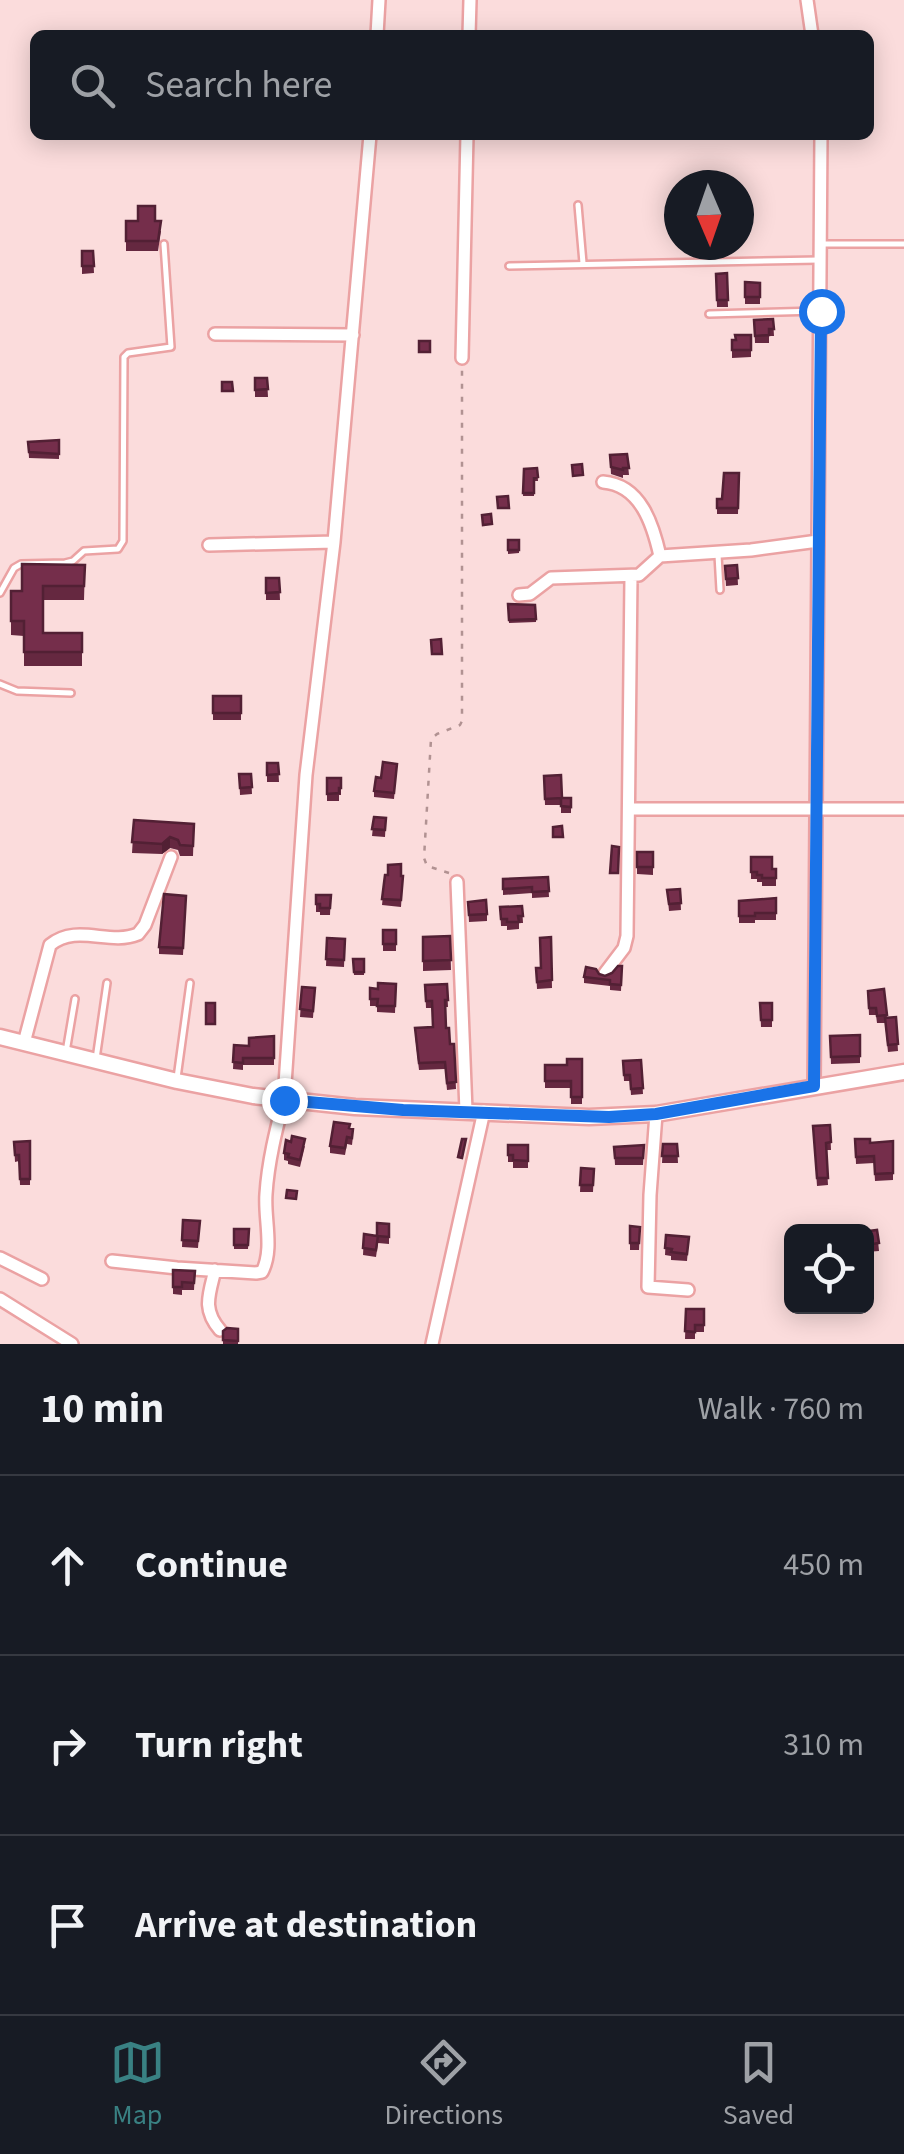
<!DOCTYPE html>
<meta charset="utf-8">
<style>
:root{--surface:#171b24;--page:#20242c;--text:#f1f3f6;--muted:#9ea1a6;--line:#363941;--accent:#398183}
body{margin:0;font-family:"Source Sans 3",sans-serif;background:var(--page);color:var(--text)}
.controls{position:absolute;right:30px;bottom:30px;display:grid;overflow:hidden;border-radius:15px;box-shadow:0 5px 25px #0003}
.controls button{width:90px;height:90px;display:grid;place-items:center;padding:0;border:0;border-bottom:2px solid var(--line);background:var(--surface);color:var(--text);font:50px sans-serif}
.compass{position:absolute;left:664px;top:170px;width:90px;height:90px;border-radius:50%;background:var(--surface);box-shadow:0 5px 25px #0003;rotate:178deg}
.stop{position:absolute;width:30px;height:30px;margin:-22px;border:8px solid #1a73e8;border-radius:50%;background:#fff}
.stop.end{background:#1a73e8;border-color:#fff;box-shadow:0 2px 10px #0008}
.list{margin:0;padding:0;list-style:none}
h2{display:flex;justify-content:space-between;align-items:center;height:130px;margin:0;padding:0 40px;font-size:42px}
h2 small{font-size:32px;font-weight:400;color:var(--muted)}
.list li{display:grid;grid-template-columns:65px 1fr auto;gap:30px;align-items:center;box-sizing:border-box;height:180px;padding:0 40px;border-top:2px solid var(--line)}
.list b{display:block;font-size:38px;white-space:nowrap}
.list em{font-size:32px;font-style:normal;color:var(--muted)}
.icon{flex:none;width:55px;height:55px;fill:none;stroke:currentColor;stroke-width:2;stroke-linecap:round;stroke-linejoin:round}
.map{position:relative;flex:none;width:904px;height:1344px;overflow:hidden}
.search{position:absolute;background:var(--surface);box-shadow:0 5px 25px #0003;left:30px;right:30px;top:30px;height:110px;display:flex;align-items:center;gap:25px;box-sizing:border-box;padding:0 35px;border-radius:15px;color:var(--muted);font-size:38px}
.sheet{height:670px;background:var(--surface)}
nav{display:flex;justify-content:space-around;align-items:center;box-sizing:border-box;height:140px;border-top:2px solid var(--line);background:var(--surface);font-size:28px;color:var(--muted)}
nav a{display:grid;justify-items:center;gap:5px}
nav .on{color:var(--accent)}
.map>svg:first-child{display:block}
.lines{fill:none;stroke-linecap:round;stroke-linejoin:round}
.service-casing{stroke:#eba2a3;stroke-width:10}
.minor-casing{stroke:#eba2a3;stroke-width:16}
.tertiary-casing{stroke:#eba2a3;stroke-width:19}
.path{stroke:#b19292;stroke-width:2.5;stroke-dasharray:5 8;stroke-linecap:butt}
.service{stroke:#fff;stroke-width:5}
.minor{stroke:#fff;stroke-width:11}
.tertiary{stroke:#fff;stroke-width:14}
.wall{fill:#652840}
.shaded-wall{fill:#522034}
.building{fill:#752e4b;stroke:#522034;stroke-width:2.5}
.route{stroke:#1a73e8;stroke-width:12}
</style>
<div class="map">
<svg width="904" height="1344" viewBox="0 0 904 1344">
<rect width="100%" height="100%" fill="#fbdcdc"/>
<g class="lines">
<!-- service casing -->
<g class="service-casing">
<path id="service" d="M578,205L583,263
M822,244H904
M509,266L819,260
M709,314L818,311
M718,555L720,590
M0,593L14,568L21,564L65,563L73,561L84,551L118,549L123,541L124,357L128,353L171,347L164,244
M0,684L17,691L71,693
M66,1052L75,999
M96,1059L107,983
M177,1078L190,983"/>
</g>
<!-- minor casing -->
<g class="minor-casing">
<path id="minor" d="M807,0L812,35
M377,35L379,0
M469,35L470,0
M215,334L353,335
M462,358L467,135
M603,482C641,485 653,525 660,556
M209,545L334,542
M519,595L530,594L551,578L639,575L660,556L751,550L818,541
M629,809H904
M457,882L466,1111
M605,973L624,948L627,936L631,577
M24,1043L50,945C77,923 109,946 138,934L145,925L171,857
M814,1087L821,135
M656,1114L650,1195L648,1287L688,1290
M0,1258L42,1279
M112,1261L177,1268L256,1273L262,1272C274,1249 264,1219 266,1194C268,1162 276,1130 284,1099L306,775L334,542L370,135
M215,1270C209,1295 202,1309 220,1330
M0,1299L72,1344
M432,1344L484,1111"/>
</g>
<!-- tertiary casing -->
<g class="tertiary-casing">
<path id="tertiary" d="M0,1037L177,1081L253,1096L355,1107L589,1117L656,1114L904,1072"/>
</g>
<!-- path -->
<path class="path" d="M449,873L427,866L424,858L431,739L437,734L460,725L462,721V368"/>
<!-- service -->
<use href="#service" class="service"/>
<!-- minor -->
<use href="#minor" class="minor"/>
<!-- tertiary -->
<use href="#tertiary" class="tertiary"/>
</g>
<!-- wall -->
<path class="wall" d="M126,221L161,231L158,251H126Z
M82,251H93L94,273L82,274Z
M727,273L728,307H717L716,274Z
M745,282L760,283V304H745Z
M773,319L774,336H769V343H755L754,320Z
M751,335V357L732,358V340Z
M255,378H267L268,397H255Z
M59,440V459L29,458L28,442Z
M627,454L629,475H623V478L611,474L610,455Z
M537,468L538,481H534V496H523L524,469Z
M739,473L738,514H717V499H722Z
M508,540H519V553L508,554Z
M85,565L84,600H43V633H82V666H24V636L11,635V591H22Z
M737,565L738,585L726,586L725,566Z
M266,578H279L280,600H266Z
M508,604L536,619V622L509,623Z
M213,696H241V720H213Z
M267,763H278L279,782H267Z
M397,764L394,799L374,797V791L381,778Z
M239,774H251L252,794L240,795Z
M544,776L562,798H571V813H561V805H545Z
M327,778H341V795H339V801H327Z
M374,817L386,818L385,837L372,836Z
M134,820L194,824L193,856H180L178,850L170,848L162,854L132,853Z
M637,852H653V875L637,874Z
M751,857L772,869H776V886H762V882H757V879H751Z
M385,875L403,876L401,907L382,905Z
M548,877L549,897L532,898V893L503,895V879Z
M680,889L681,910L669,911L667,890Z
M316,895H331L330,915H320V912H316Z
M186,896L183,955L159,954V947Z
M776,898V920H755V923H739V901Z
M468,902L487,914V921L469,922Z
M522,906L523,923H519V929L507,930V926H501L500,907Z
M383,930H396V951H383Z
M450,936L451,970L423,971V937Z
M551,937L552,988L537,989L536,968H541Z
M327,938L345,939L344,967L326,966Z
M353,959H364V975H354Z
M622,966L621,991L610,990V986L584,983V977L599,974L605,976Z
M396,984L395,1013L377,1012V1006H370V988L378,989Z
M447,984L448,1007H445L446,1028L450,1044H454L456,1089L447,1090L445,1069L419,1070L415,1035L433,1027L432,1008H426L425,985Z
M302,987L315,988L313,1018L300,1017Z
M884,989L887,1018L896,1017L898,1051L888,1052L885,1023H877L876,1015H869L868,991Z
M760,1003H772V1027H761Z
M860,1035V1063L831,1064L830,1036Z
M274,1036V1065H243V1070L233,1069L234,1045L249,1046Z
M582,1059V1104H571V1088H545V1065H567Z
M641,1060L643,1094L631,1095L630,1081H624L623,1061Z
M830,1125L831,1150H826L828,1185L817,1186L813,1126Z
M349,1128L353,1136L352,1145L347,1144L345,1155L330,1153V1146Z
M855,1139L870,1143L893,1141V1180L875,1181L874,1163L856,1164Z
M30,1141V1185H20L19,1161L15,1162L14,1142Z
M663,1144H677L678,1163H662Z
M508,1145H528V1168H513V1162H508Z
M644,1145L643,1165H615L614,1147Z
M305,1146L300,1167L288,1164V1161L284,1160V1153Z
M581,1168L594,1169L593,1192H580Z
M183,1220L200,1221L198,1248L182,1247Z
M389,1224V1244L378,1243L376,1257L363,1255L364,1234L377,1236Z
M630,1226L640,1227L639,1250H630Z
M234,1229H249L248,1249H234Z
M877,1230L879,1251L866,1252V1232Z
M666,1235L689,1237L687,1261L671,1260V1256L665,1255Z
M173,1270L195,1271L194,1290H182V1295L173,1294Z
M686,1309H704V1332H695V1339H685Z
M238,1329V1344H223V1331Z"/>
<!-- shaded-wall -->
<path class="shaded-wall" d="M170,837V848L162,854V844Z"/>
<!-- building -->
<path class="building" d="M138,206H155V221H161L158,241H126V221H138Z
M82,251H93L94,266H82Z
M727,273L728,300H717L716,274Z
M745,282L760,283V297H745Z
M773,319L774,329H769V335L755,336L754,320Z
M735,335H751V350H732V340H736Z
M419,341H430V352H419Z
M255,378H267L268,389L255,390Z
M222,382H232L233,391H222Z
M59,440V454L29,452L28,442Z
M627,454L629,468H623V470L611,467L610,455Z
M582,464L583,475L573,476L572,465Z
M537,468L538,477L534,478V493H523L524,469Z
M724,473H739L738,508H717V499H722Z
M508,496L509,508H498L497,497Z
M491,514L492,524L483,525L482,515Z
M508,540H519V550H508Z
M22,564L85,565L84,586H43V633H82V652H24V621H11V591H22Z
M737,565L738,578L726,579L725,566Z
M266,578H279L280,592L266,593Z
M508,604L535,605L536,619L509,620Z
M441,639L442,654H432L431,640Z
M213,696H241V713H213Z
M383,762L397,764L394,793L374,791L376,777L381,778Z
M267,763H278L279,774L267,775Z
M239,774H251L252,787L240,788Z
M561,775L562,798H571V807L561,806V798L545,799L544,776Z
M327,778H341V788H339V793L327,794Z
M374,817L386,818L385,830L372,829Z
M134,820L194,824L193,846L180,845L178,840L170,837L162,844L132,842Z
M562,826L563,837H553V827Z
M612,846L619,847L618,873H610Z
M637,852H653V867H637Z
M751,857H772V869H776V878H762V875H757V872H751Z
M401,864V876H403L401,900L382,899L385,875H388V865Z
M548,877L549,891L532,892V887L503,889V879Z
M680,889L681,903L669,904L667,890Z
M164,894L186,896L183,948L159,947Z
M316,895H331L330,908H320V904H316Z
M776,898V913H755V916H739V901Z
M486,900L487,914L469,915L468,902Z
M522,906L523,916H518L519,922H507V919H501L500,907Z
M383,930H396V944H383Z
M450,936L451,960L423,961V937Z
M551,937L552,980L537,982L536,968H541L540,938Z
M327,938L345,939L344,960L326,959Z
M353,959H364V972H354Z
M618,966H622L621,985L610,984V980L584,977L586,967L596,969L599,974L605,976L612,973Z
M378,983L396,984L395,1006H377L378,999H370V988L378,989Z
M447,984L448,1000H445L446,1028H449L450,1044H454L456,1082L447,1083L445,1062L419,1063L415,1028L433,1027L432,1001H426L425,985Z
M302,987L315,988L313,1011L300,1009Z
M884,989L887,1015L877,1016L876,1008H869L868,991Z
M206,1003H215V1024H206Z
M760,1003H772V1020H761Z
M896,1017L898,1044L888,1045L885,1018Z
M860,1035V1056L831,1057L830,1036Z
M274,1036V1058H243V1063L233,1062L234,1045L249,1046V1038Z
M567,1059H582V1097H571V1081H545V1065H567Z
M641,1060L643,1088L631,1089L630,1075H624L623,1061Z
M334,1122L350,1124L349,1128L353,1129L352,1138L347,1137L345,1148L330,1146Z
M830,1125L831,1142L826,1143L828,1178H817L813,1126Z
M292,1136L305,1139L300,1160L288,1157L289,1154L284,1153L286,1140L291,1142Z
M462,1139H466L462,1158L458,1157Z
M855,1139H870V1143L893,1141V1173L875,1174L874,1156L856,1157Z
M30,1141V1179H20L19,1155H15L14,1142Z
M663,1144H677L678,1156H662Z
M508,1145H528V1161L513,1160V1155H508Z
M644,1145L643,1158H615L614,1147Z
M581,1168L594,1169L593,1185H580Z
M287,1190L297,1191L296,1199L286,1198Z
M183,1220L200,1221L198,1241L182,1240Z
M377,1223L389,1224V1237L378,1236L376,1250L363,1248L364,1234L377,1236Z
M630,1226L640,1227L639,1243H630Z
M234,1229H249L248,1245H234Z
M877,1230L879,1243L866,1245V1232H861Z
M666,1235L689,1237L687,1254L671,1252L672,1249L665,1248Z
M173,1270L195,1271L194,1283L182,1282V1287H173Z
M686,1309H704V1325H695V1332L685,1331Z
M227,1328L238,1329V1341L223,1340V1331Z"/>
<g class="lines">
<!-- route -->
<path class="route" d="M284,1100L403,1110L609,1117L656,1114L814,1086L821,311"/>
</g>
</svg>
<div class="controls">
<button><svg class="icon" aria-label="locate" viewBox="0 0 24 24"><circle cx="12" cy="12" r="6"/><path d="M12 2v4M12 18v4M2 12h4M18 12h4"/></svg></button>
</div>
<svg class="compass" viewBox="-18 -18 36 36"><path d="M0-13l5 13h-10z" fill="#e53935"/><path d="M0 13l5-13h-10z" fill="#9ea1a6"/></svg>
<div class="stop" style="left:821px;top:311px"></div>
<div class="stop end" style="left:284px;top:1100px"></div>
<div class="search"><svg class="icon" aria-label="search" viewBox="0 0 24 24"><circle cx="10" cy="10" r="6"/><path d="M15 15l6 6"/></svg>Search here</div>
</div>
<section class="sheet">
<h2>10 min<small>Walk · 760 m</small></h2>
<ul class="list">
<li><svg class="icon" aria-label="ahead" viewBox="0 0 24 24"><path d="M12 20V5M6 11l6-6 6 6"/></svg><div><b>Continue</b></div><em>450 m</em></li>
<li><svg class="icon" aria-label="right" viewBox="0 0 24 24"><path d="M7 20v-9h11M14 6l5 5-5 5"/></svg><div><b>Turn right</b></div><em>310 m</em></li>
<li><svg class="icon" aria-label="arrive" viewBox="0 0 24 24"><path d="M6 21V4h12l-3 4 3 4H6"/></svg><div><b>Arrive at destination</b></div></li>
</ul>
</section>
<nav>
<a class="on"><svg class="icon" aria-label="map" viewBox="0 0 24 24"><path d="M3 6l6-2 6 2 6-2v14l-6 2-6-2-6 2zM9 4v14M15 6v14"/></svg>Map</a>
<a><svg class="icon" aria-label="directions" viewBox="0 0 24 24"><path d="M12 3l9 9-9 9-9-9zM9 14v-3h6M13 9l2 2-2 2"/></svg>Directions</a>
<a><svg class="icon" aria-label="saved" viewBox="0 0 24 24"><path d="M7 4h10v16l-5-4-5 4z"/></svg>Saved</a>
</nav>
